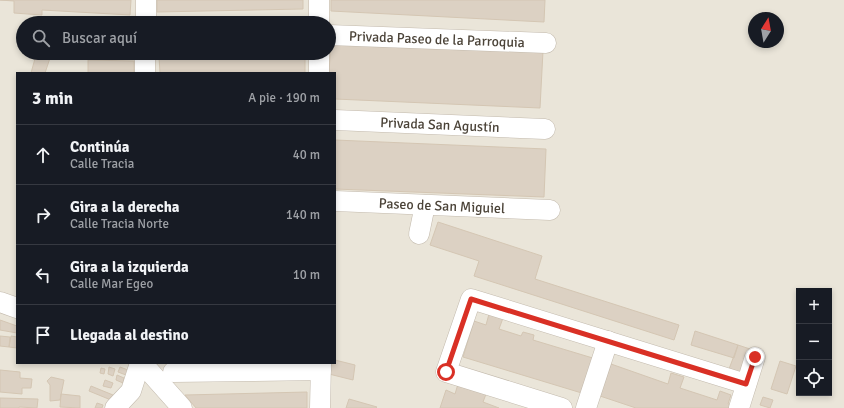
<!DOCTYPE html>
<html lang="es">
<meta charset="utf-8">
<style>
:root{--surface:#171b24;--page:#20242c;--text:#f1f3f6;--muted:#9ea1a6;--line:#363941}
body{margin:0;font-family:Signika,sans-serif;background:var(--page);color:var(--text)}
.controls{position:absolute;right:12px;bottom:12px;display:grid;overflow:hidden;border-radius:0px;box-shadow:0 2px 6px #0003}
.controls button{width:36px;height:36px;display:grid;place-items:center;padding:0;border:0;border-bottom:1px solid var(--line);background:var(--surface);color:var(--text);font:20px sans-serif}
.compass{position:absolute;left:748px;top:12px;width:36px;height:36px;border-radius:50%;background:var(--surface);box-shadow:0 2px 6px #0003;rotate:11deg}
.stop{position:absolute;width:12px;height:12px;margin:-9px;border:3px solid #d93025;border-radius:50%;background:#fff}
.stop.end{background:#d93025;border-color:#fff;box-shadow:0 1px 4px #0008}
.list{margin:0;padding:0;list-style:none}
h2{display:flex;justify-content:space-between;align-items:center;height:52px;margin:0;padding:0 16px;font-size:17px}
h2 small{font-size:13px;font-weight:400;color:var(--muted)}
.list li{display:grid;grid-template-columns:26px 1fr auto;gap:12px;align-items:center;box-sizing:border-box;height:60px;padding:0 16px;border-top:1px solid var(--line)}
.list b{display:block;font-size:15px;white-space:nowrap}
.list p{margin:0;font-size:13px;white-space:nowrap;color:var(--muted)}
.list em{font-size:13px;font-style:normal;color:var(--muted)}
.icon{flex:none;width:22px;height:22px;fill:none;stroke:currentColor;stroke-width:2;stroke-linecap:round;stroke-linejoin:round}
.map{position:relative;flex:none;width:844px;height:408px;overflow:hidden}
.search{position:absolute;background:var(--surface);box-shadow:0 2px 6px #0003;left:16px;top:16px;width:320px;height:44px;display:flex;align-items:center;gap:10px;box-sizing:border-box;padding:0 14px;border-radius:22px;color:var(--muted);font-size:15px}
.panel{position:absolute;background:var(--surface);box-shadow:0 2px 6px #0003;left:16px;top:72px;width:320px;height:292px;border-radius:0px}
.map>svg:first-child{display:block}
.residential{fill:#eae5d9;fill-rule:evenodd}
.building{fill:#dcd1c3;stroke:#d4c6b3}
.lines{fill:none;stroke-linecap:round;stroke-linejoin:round}
.minor-casing{stroke:#c3baad;stroke-width:21}
.minor{stroke:#fff;stroke-width:20}
.route{stroke:#d93025;stroke-width:5}
.labels{text-anchor:middle;stroke-width:3.5;stroke-linejoin:round;paint-order:stroke}
.street-label{font-size:14px;fill:#4b4338;stroke:#fff}
</style>
<div class="map">
<svg width="844" height="408" viewBox="0 0 844 408">
<rect width="100%" height="100%" fill="#f6f3eb"/>
<!-- residential -->
<path class="residential" d="M0,0H844V408H0ZM754,18H778V42H754ZM23,23H329V53H23ZM17,73H335V363H17ZM799,291H829V393H799Z"/>
<!-- building -->
<path class="building" d="M0,0H131L130,15L42,10V15L14,13V1Z
M157,0H303V9L157,12Z
M331,0H545L544,22L331,11Z
M331,41L543,51L540,108L335,99V73H329Z
M305,53V73H160L159,57Z
M36,55L50,58L45,73H31Z
M88,60L134,61V73H88Z
M335,140L546,149L544,197L335,189Z
M438,222L542,256L535,279L679,325L674,340L474,276L479,261L430,245Z
M489,314L503,318L499,329L521,336L523,332L534,335L533,340L596,359L585,394L463,357L474,321L486,325Z
M0,320L17,326V333L0,330Z
M695,331L738,345L734,358L691,345Z
M0,336L10,337L9,347L0,346Z
M11,336L17,337V348L9,347Z
M738,345L750,349L741,374L729,369Z
M335,360L355,365L353,380L329,374L331,363H335Z
M780,361L796,366L787,394L771,389Z
M611,364L668,384L671,373L684,377L680,388L717,400L720,391L731,395L728,404L731,405L730,408H636L600,396Z
M109,367L115,369L113,376L108,374Z
M120,367L128,370L126,375L118,372Z
M101,368L105,369L104,374L100,373Z
M0,370L20,372V378L32,379L31,388H22V394L0,392Z
M117,375L124,378L123,383L116,380Z
M51,377L64,380L60,400L50,401V385L47,381Z
M105,380L113,383L111,388L103,386Z
M458,384L486,394L483,402L499,408H440L446,390L455,394Z
M91,386L113,395L111,400L89,391Z
M307,392V408H196L185,395Z
M61,394L80,396V408L60,407Z
M763,397L773,400L770,408L760,405Z
M0,398L38,399L37,408L19,407V408H0Z
M349,399L377,407L376,408H346Z
M97,403L103,405L102,408H95Z"/>
<g class="lines">
<!-- minor casing -->
<g class="minor-casing">
<g id="minor">
<path d="M146,23V0"/>
<path d="M319,23V0"/>
<path id="s1" d="M329,35L546,43"/>
<path d="M145,73V53"/>
<path d="M319,73V53"/>
<path id="s2" d="M335,120L545,129"/>
<path id="s3" d="M335,201L550,210"/>
<path d="M419,234L425,205"/>
<path d="M0,302L17,308"/>
<path d="M142,363L182,408"/>
<path d="M173,372L321,370"/>
<path d="M115,408L131,391L140,363"/>
<path d="M320,408L321,363"/>
<path d="M562,408L446,372L471,299L746,384"/>
<path d="M586,408L608,341"/>
<path d="M739,408L755,357"/>
</g>
</g>
<!-- minor -->
<use href="#minor" class="minor"/>
</g>
<g class="lines">
<!-- route -->
<path class="route" d="M446,372L471,299L746,384L755,357"/>
</g>
<g class="labels">
<!-- street labels -->
<g class="street-label">
<text dy="5" stroke="none"><textPath href="#s1" startOffset="108">Privada Paseo de la Parroquia</textPath></text>
<text dy="5" stroke="none"><textPath href="#s2" startOffset="105">Privada San Agustín</textPath></text>
<text dy="5" stroke="none"><textPath href="#s3" startOffset="107">Paseo de San Miguiel</textPath></text>
</g>
</g>
</svg>
<div class="controls">
<button>+</button>
<button>−</button>
<button><svg class="icon" aria-label="locate" viewBox="0 0 24 24"><circle cx="12" cy="12" r="6"/><path d="M12 2v4M12 18v4M2 12h4M18 12h4"/></svg></button>
</div>
<svg class="compass" viewBox="-18 -18 36 36"><path d="M0-13l5 13h-10z" fill="#e53935"/><path d="M0 13l5-13h-10z" fill="#9ea1a6"/></svg>
<div class="stop" style="left:446px;top:372px"></div>
<div class="stop end" style="left:755px;top:357px"></div>
<div class="search"><svg class="icon" aria-label="search" viewBox="0 0 24 24"><circle cx="10" cy="10" r="6"/><path d="M15 15l6 6"/></svg>Buscar aquí</div>
<section class="panel">
<h2>3 min<small>A pie · 190 m</small></h2>
<ul class="list">
<li><svg class="icon" aria-label="ahead" viewBox="0 0 24 24"><path d="M12 20V5M6 11l6-6 6 6"/></svg><div><b>Continúa</b><p>Calle Tracia</p></div><em>40 m</em></li>
<li><svg class="icon" aria-label="right" viewBox="0 0 24 24"><path d="M7 20v-9h11M14 6l5 5-5 5"/></svg><div><b>Gira a la derecha</b><p>Calle Tracia Norte</p></div><em>140 m</em></li>
<li><svg class="icon" aria-label="left" viewBox="0 0 24 24"><path d="M17 20v-9H6M10 6l-5 5 5 5"/></svg><div><b>Gira a la izquierda</b><p>Calle Mar Egeo</p></div><em>10 m</em></li>
<li><svg class="icon" aria-label="arrive" viewBox="0 0 24 24"><path d="M6 21V4h12l-3 4 3 4H6"/></svg><div><b>Llegada al destino</b></div></li>
</ul>
</section>
</div>
